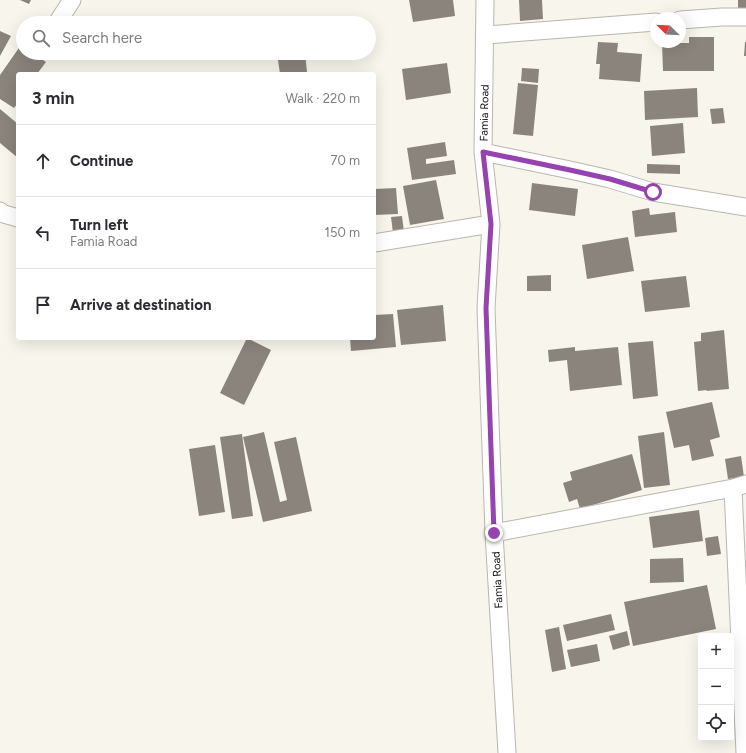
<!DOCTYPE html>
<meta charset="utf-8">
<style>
:root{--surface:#fff;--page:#f2f2f3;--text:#2b2b33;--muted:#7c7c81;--line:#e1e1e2}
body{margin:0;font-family:Figtree,sans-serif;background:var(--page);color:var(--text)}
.controls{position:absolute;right:12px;bottom:12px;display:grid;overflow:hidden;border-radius:4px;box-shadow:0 4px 16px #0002}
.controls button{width:36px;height:36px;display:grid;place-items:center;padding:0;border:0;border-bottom:1px solid var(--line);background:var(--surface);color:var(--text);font:20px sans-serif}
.compass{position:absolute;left:650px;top:12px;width:36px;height:36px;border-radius:50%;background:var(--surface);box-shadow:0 4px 16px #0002;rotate:294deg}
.stop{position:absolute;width:12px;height:12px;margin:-9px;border:3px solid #9642b0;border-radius:50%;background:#fff}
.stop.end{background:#9642b0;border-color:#fff;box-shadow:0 1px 4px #0008}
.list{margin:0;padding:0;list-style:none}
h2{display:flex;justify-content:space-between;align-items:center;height:52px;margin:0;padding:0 16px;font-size:17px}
h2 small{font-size:13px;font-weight:400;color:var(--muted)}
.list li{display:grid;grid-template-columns:26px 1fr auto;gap:12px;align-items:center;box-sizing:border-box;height:72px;padding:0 16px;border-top:1px solid var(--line)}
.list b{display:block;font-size:15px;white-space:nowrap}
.list p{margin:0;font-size:13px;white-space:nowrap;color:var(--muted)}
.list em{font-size:13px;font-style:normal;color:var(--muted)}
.icon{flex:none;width:22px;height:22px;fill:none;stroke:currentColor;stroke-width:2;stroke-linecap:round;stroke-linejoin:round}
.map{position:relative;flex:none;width:746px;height:753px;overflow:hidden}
.search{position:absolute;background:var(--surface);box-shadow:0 4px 16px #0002;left:16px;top:16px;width:360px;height:44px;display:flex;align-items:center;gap:10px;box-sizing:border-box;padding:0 14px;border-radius:22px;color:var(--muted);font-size:15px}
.panel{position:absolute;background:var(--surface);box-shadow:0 4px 16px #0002;left:16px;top:72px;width:360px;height:268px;border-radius:4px}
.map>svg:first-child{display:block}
.building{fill:#8b847d}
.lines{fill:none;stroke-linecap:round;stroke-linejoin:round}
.minor-casing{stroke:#b9b6ad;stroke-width:19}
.minor{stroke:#fff;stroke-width:17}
.route{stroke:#9642b0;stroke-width:5}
.labels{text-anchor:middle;stroke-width:3;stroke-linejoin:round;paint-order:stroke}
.street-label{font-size:11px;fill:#0f0e0b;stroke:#fff}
</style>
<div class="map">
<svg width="746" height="753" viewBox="0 0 746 753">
<rect width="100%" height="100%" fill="#f8f5ec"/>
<!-- building -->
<path class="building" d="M20,0H31L29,4Z
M409,0H453L455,16L413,22Z
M519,0H542L543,19L520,21Z
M738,0H746V8H738Z
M0,31L11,36L0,56Z
M689,37H714V71H663L662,43H689Z
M598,42L618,43L617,52L642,54L640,82L599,79L600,64H596Z
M745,42H746V56H744Z
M21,45L23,46V53H33L46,62L37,74H18V103L14,108L0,99V75Z
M277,53H305L307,72L295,74H280Z
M447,63L451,93L406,100L402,69Z
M522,68L539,69L538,83L521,81Z
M518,83L538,85L533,136L513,134Z
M697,88L698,117L645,120L644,91Z
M723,108L725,123L712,124L710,109Z
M0,109L18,124V158L0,143Z
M683,123L685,153L652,156L650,126Z
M445,142L447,156L426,159V164L454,160L456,174L412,180L407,148Z
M647,164L680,165V174L647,173Z
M436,180L444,219L410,225L403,186Z
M532,183L578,189L575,216L529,210Z
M396,188L398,214L374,215V189Z
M649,208L650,215L675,212L677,232L635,237L632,211Z
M402,216L404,232L393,233L391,217Z
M628,237L634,271L587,279L582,245Z
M551,275V291H527V276Z
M686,276L690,307L645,312L641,281Z
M443,305L446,341L401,345L397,310Z
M393,314L396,347L351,351L350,338H374V315Z
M724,330L729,389L706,391L707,390L698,391L694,342L701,341V333Z
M247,338L271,350L244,405L220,393Z
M653,341L658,396L633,399L628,343Z
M575,347V351L618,347L622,385L570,391L567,360L549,362L548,350Z
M712,402L720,437L710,440L714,456L692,461L689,445L674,448L666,412Z
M264,432L280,502L287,500L274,442L296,437L312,511L263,522L243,437Z
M664,432L670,485L644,488L638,436Z
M242,434L253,516L232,519L220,437Z
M215,445L225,512L199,516L189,449Z
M632,454L642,490L580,509L577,499L569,502L563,483L572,480L570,472Z
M741,456L744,477L728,479L725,459Z
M699,510L703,541L653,548L649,517Z
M718,536L721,554L707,556L705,538Z
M683,558L684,582L650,583V559Z
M707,585L716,629L633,646L624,602Z
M611,614L615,630L567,641L563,625Z
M559,627L566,669L552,672L545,630Z
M627,631L630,645L613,650L609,636Z
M597,644L600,661L571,667L567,650Z"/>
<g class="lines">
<!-- minor casing -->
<g class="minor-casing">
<path id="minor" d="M485,0L483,152L491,224L486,308L494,533L507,753
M680,20L722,17H746
M57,23L72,0
M486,35L656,22
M483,152L570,170L610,179L653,192L746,207
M0,211L4,214L18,218
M374,243L491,224
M733,488L745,753
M494,533L733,488L746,484"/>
</g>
<!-- minor -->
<use href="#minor" class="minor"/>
</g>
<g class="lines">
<!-- route -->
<path class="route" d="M494,533L486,308L491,224L483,152L570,170L610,179L653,192"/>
</g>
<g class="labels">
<!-- street labels -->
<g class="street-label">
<text transform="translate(484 113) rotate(-89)" y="4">Famia Road</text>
<text transform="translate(497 580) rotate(-93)" y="4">Famia Road</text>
</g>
</g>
</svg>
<div class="controls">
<button>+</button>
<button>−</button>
<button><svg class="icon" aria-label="locate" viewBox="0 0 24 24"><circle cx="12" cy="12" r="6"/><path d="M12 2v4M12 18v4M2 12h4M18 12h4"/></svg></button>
</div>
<svg class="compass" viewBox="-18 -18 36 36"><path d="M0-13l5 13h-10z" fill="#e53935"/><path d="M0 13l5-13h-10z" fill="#7c7c81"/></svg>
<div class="stop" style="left:653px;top:192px"></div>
<div class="stop end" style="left:494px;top:533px"></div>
<div class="search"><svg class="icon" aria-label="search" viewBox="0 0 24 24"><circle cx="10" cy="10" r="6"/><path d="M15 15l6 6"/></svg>Search here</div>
<section class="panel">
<h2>3 min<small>Walk · 220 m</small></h2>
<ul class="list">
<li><svg class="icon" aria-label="ahead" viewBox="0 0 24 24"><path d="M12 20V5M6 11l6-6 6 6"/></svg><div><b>Continue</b></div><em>70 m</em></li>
<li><svg class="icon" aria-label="left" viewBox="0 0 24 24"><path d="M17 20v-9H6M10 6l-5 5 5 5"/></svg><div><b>Turn left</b><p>Famia Road</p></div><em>150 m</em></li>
<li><svg class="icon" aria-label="arrive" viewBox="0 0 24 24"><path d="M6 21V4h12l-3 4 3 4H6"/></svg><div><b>Arrive at destination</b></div></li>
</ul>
</section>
</div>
